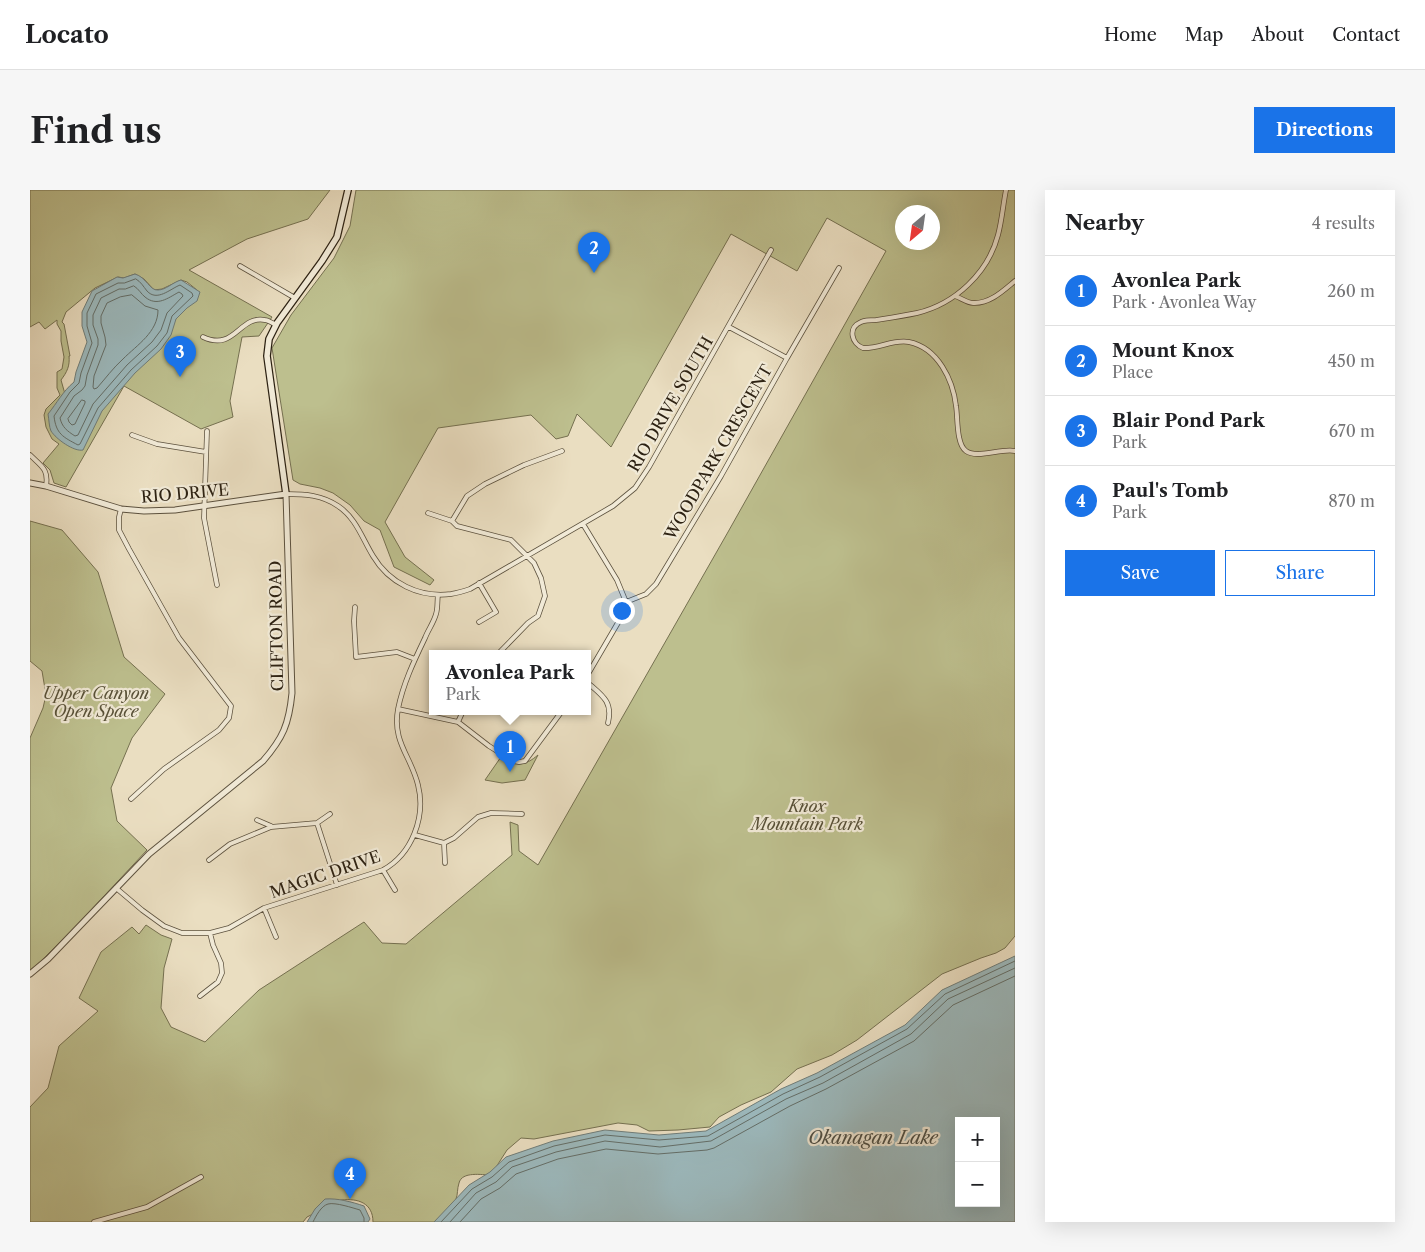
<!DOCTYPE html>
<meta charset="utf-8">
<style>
:root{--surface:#fff;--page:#f6f6f6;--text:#202124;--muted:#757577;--line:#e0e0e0;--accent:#1a73e8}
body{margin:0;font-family:"Libre Caslon Text",serif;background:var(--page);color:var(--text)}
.controls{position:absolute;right:15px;bottom:15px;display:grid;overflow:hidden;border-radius:0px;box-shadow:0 5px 20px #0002}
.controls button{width:45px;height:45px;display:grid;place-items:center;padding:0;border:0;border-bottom:1px solid var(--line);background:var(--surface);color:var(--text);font:25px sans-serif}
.compass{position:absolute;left:865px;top:15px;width:45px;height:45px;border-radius:50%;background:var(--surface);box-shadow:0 5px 20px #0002;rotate:209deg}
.you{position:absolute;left:591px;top:420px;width:18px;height:18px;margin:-12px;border:4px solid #fff;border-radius:50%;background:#1a73e8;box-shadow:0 0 0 8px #1a73e833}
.badge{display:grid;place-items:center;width:32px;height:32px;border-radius:50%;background:var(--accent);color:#fff;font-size:16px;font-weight:700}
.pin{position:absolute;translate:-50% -41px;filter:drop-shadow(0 1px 2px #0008)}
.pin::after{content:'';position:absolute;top:26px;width:18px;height:15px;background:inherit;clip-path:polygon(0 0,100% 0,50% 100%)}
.popup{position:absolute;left:399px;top:460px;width:162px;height:65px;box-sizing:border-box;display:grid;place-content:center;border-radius:0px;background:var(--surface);filter:drop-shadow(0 1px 4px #0005);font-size:16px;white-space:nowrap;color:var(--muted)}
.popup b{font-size:19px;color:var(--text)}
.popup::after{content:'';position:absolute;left:50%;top:100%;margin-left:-10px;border:10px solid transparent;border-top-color:var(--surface)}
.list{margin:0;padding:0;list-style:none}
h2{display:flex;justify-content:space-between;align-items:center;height:65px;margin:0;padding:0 20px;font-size:21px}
h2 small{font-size:16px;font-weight:400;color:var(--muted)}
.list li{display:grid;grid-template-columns:32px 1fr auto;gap:15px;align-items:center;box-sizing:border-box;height:70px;padding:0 20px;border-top:1px solid var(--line)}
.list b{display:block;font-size:19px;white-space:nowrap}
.list p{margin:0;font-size:16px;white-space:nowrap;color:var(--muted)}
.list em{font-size:16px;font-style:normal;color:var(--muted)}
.actions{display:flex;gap:10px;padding:15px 20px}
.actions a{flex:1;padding:11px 0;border:1px solid var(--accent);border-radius:0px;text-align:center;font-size:18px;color:var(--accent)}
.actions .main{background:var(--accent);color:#fff}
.map{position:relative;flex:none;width:985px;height:1032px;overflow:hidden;border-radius:0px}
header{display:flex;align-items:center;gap:30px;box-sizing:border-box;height:70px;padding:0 25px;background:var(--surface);border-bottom:1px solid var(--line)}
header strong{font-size:24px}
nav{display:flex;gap:28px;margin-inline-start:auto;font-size:18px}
.intro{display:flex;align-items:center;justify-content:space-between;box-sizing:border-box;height:120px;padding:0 30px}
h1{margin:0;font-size:35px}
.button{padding:12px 22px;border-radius:0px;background:var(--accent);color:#fff;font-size:18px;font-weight:700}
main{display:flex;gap:30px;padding:0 30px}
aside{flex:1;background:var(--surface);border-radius:0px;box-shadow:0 5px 20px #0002}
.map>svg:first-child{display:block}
.green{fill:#bdbf8e;stroke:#757050;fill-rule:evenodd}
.water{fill:#9cb9bd;stroke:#707d79;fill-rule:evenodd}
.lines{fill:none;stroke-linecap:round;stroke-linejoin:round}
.shore{stroke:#646e68;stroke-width:1}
.minor-casing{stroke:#5c513e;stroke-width:5.5}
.tertiary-casing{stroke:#5c513e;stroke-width:7}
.secondary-casing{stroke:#2d2213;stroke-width:8}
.minor{stroke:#f1ead7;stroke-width:4}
.tertiary{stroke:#f1ead7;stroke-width:5}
.secondary{stroke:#f1ead7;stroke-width:5.5}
.labels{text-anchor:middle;stroke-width:4.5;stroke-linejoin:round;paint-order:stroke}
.street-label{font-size:16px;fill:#2d2213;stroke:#f1ead7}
.park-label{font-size:16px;font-style:italic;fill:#585138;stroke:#f1ead7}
.water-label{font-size:18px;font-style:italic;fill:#4e4f46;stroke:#f1ead7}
</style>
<header>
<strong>Locato</strong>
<nav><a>Home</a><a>Map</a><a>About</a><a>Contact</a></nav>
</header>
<div class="intro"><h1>Find us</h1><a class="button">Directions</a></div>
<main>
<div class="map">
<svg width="985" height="1032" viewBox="0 0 985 1032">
<rect width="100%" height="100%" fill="#eadec1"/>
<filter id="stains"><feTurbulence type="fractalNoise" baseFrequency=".004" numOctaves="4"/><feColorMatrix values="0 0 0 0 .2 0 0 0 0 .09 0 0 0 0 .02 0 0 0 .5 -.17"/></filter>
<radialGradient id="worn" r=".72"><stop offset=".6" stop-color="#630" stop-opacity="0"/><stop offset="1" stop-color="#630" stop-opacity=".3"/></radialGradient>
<!-- green -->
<path class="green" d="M0,0H300L278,29L217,49L159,80L242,127L229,146L212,147L200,211L203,227L171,239L94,196L36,297L24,293L20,280L13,273L29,254L22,249L16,237L14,225L16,219L30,205L27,198V182L32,179L34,167L31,151V141L27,134V130L15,139L9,132L0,137ZM105,84L114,89L124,100L132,99L151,90L157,92L167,100L136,142L35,204L31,190C37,182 40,176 39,166H40L34,134L32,132L36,122L65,98L88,87L94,88Z
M326,0H985V746L975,758L966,763L951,768L912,784L827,850L802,865L767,879L741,902L711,915L689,927L680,937L648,940L619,941L607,935L588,933L504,949L491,948L477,960L461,985C452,985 432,981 429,993C427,999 428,1004 426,1009C423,1017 415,1025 410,1032H343C343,1013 328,1008 311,1010L277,1027L273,1032H0V917L18,898L29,856L68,821L49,808L71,762L102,737L109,744L116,735L131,745L142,749L134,778L131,818L141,837L175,852L229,800L334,732L352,753L376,754L482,665L480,632L488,635L489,661L508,675L698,342L856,61L797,28L767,81L701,44L581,257L547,224L538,246L526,249L501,225L408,238L355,332L375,367L404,390L400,395L364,377L350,340L334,331L320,315L303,303L290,298L270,294L263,290L242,158L261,125L304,68L320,36ZM872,22H902V52H872Z
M0,331L32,340L68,382L94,467L135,504L102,548L81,598L87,631L117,660L48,734L0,782V548L13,518L16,505L12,481L0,471Z
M473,564L488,574C496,574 502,570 508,565L495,590L472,593L455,590Z"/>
<!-- water -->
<path class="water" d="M105,84C116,87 120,101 128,100C136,100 143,92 151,90L170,102L167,111L157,118L146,129L141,145L131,159L105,183L72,221L53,260C44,262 26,249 21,241C19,237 19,229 18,224C27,213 33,201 44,192L46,182L57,152L52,136V122L62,101L87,87L93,88Z
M985,766V1032H404L439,995L460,982L476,967L523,951L575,940L629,945L676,941L751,899L787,883L875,835L912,800ZM929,931H966V1013H929Z
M295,1009C308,1008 322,1012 334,1016L340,1029L338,1032H277L285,1019Z"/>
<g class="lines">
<!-- shore -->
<path class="shore" d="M106,89C111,92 113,96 117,101C127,112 140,99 150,95L162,103L163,106L142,126L137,143L127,156L101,180L68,218L50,254L48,255C33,247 26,244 24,226L40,202L49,193L51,183L62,153L57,136V123L66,104L88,93H94Z
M104,96C109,99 111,104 115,107C127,117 138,108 149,102L152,104L153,106L137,123L131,140L122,152L97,175L63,214L48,245L45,246C37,241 32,237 30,228L44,206L52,200L55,196L57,185L68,155V149L63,135V125L71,108L89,99H95Z
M102,105L115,116L128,120C128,142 107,155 93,169C83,178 75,189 67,198L64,199L63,197L64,186L76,155L75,147L71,133V126L77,113L90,107Z
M52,210L55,211V213L45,234L42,235L39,232L38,229Z
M283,1032C286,1026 291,1016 298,1014C305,1012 323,1018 330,1020L334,1028V1032
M411,1032L442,999L462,987L479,972L524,956L575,945L629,950L678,946L753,904L790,887L877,839L915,804L985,771
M420,1032L446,1003L466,992L482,977L526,962L575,951L630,957L681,951L756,909L793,893L881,844L918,809L985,778
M430,1032L451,1009L470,998L486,984L528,969L576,959L628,964L677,960L684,958L760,916L796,899L884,851L923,815L985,786"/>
<!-- minor casing -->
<g class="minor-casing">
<path id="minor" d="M976,0C973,15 972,30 968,45C958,83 925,114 887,123C873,126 859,128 846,130C841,130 835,130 831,132C817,138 822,154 833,158C849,159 863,149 879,152C908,158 923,190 926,216C928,227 926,254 936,261C947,269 971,258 985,261
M210,76L265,108
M925,106C931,108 937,113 943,113C960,114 974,100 985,91
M173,147C205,162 209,125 235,130C238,130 242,133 246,135
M757,168L809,78
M177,241L174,328L187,395
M102,245L127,254L176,262
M0,265C11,276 19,279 16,296
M256,304C275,304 292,305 308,316C326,328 332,348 343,366C359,393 389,408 421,404C427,403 434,401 440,399L583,316L605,298L619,277L741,60
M91,319L89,327V340L99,359L149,448L201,516L199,528L189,540L134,579L101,609
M398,323L422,331L427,336L481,350L504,373L511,388L515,406L508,426L498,433L469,463
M422,331L437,306L455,294L494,275L532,261
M553,334L587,390L596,412L589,431L558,484
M596,412L616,404L626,394L691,286L757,168L699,137
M325,417L324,431L326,467L367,462L385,469
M449,432L466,422L449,393
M558,493C573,506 583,512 578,533
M368,519L428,532L459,556L483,571L489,572L495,571L532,521
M428,532L433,521
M227,630L241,636
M287,633L300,624
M385,645L414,653L424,648L448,627L461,623L492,624
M414,653L415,673
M179,670L200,654L241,637L287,633L307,695
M353,680L365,700
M86,698L112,720L134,736L152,743H180L199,738L234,718L353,680C382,664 396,627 388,595C381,566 362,552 368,519C373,494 384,471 395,448C398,440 404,432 406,424C408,418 407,411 408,405
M234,718L246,747
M170,806L188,792L192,783L191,773L183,755L180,743
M64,1032L117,1017L171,987"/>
</g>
<!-- tertiary casing -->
<g class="tertiary-casing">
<path id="tertiary" d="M0,293L16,296L91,319L114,321L145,320L256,304L262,503C259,534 253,548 233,571L119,664L18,769L0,784"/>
</g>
<!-- secondary casing -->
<g class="secondary-casing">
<path id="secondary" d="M256,304L237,166L239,149L247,133L292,71L307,47L318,0"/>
</g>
<!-- minor -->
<use href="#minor" class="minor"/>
<!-- tertiary -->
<use href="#tertiary" class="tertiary"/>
<!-- secondary -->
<use href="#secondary" class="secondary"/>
</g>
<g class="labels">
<!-- street labels -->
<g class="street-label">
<text transform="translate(640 214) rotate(-60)" y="6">RIO DRIVE SOUTH</text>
<text transform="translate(688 262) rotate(-60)" y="6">WOODPARK CRESCENT</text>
<text transform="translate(155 303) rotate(-5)" y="6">RIO DRIVE</text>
<text transform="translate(246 436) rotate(-91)" y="6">CLIFTON ROAD</text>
<text transform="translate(295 684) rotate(-19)" y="6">MAGIC DRIVE</text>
</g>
<!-- park labels -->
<g class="park-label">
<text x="66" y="509">Upper Canyon<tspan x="66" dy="18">Open Space</tspan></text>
<text x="777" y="622">Knox<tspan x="777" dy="18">Mountain Park</tspan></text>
</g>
<!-- water labels -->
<g class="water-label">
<text x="843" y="954">Okanagan Lake</text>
</g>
</g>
<rect width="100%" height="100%" filter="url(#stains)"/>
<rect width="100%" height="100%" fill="url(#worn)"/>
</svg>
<div class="controls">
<button>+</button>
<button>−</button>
</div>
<svg class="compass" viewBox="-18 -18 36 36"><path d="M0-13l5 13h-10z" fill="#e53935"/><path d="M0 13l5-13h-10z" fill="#757577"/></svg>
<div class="you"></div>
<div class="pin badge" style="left:480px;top:582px">1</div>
<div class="popup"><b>Avonlea Park</b>Park</div>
<div class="pin badge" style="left:564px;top:83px">2</div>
<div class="pin badge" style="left:150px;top:187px">3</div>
<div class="pin badge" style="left:320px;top:1009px">4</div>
</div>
<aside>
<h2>Nearby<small>4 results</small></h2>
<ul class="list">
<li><span class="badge">1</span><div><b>Avonlea Park</b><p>Park · Avonlea Way</p></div><em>260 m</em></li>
<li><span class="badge">2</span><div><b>Mount Knox</b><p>Place</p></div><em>450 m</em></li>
<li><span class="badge">3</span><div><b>Blair Pond Park</b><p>Park</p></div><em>670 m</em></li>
<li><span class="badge">4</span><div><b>Paul's Tomb</b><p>Park</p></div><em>870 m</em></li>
</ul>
<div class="actions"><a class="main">Save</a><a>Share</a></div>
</aside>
</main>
